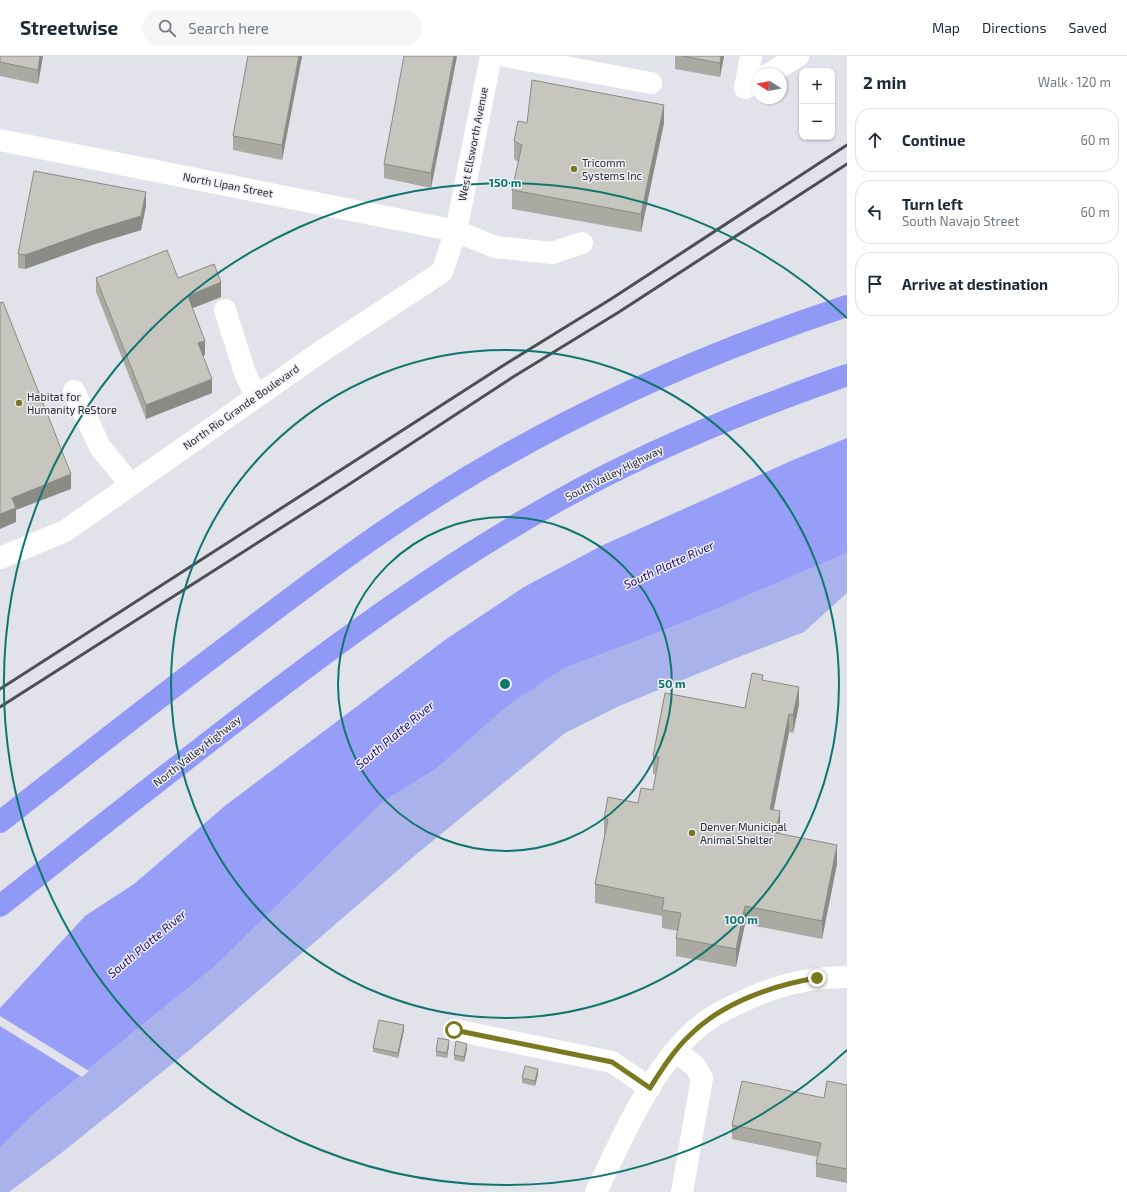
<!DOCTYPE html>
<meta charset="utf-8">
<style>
:root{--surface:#fff;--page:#f6f6f7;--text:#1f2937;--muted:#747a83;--line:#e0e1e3}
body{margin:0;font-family:"Exo 2",sans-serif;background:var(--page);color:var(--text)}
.controls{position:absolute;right:12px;top:12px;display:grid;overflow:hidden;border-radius:8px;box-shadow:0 1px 3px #0004}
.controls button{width:36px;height:36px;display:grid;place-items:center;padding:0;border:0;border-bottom:1px solid var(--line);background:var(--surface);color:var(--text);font:20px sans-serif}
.compass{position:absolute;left:751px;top:12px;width:36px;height:36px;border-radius:50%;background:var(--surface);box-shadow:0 1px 3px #0004;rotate:281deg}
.stop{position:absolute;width:12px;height:12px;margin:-9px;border:3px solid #7b791f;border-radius:50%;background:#fff}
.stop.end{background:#7b791f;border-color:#fff;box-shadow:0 1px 4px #0008}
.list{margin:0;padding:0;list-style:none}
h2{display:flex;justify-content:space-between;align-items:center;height:52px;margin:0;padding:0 16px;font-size:17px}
h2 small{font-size:13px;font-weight:400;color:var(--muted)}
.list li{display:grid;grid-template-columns:26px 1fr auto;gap:12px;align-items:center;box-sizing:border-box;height:64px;margin:0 8px 8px;padding:0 8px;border:1px solid var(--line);border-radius:16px}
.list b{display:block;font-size:15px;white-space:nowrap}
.list p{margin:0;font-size:13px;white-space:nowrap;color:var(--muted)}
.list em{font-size:13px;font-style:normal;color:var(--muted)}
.icon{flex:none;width:22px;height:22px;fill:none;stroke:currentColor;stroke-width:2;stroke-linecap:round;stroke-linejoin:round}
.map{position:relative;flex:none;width:847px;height:1136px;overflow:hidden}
header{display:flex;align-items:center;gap:24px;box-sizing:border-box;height:56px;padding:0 20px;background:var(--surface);border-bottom:1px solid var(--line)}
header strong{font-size:19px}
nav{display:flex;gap:22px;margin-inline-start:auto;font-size:14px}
.search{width:280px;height:36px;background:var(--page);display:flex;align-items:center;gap:10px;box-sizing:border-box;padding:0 14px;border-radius:22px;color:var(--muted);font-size:15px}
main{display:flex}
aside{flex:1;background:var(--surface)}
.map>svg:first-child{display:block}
.green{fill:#aab2ec}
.water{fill:#969ef7}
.pier{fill:#e1e2ea}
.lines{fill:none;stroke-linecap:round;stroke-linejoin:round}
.minor{stroke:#fff;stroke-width:22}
.highway{stroke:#9199f6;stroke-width:22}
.rail{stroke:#4e4f53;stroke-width:3}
.wall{fill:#aaaaa3}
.shaded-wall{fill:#8b8b85}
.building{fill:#c6c6be;stroke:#8b8b85}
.route{stroke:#7b791f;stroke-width:5}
.ring{fill:none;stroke:#0f766e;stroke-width:2}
.poi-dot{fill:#7b791f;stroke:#eeeff7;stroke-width:1.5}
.labels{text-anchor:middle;stroke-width:3;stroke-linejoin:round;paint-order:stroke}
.street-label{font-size:11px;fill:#2c2d30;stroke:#eeeff7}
.poi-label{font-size:11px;fill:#2c2d30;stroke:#eeeff7;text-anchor:start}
.water-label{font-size:12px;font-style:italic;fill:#210b73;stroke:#eeeff7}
.centre{fill:#0f766e;stroke:#eeeff7;stroke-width:2}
.ring-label{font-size:12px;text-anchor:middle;font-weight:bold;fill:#0f766e;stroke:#eeeff7;stroke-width:3;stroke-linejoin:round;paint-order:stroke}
</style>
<header>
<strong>Streetwise</strong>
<div class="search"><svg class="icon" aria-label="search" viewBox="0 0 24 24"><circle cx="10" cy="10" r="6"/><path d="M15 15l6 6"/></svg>Search here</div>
<nav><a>Map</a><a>Directions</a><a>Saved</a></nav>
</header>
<main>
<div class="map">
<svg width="847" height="1136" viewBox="0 0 847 1136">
<rect width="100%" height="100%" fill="#e1e2ea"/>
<!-- green -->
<path class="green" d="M847,497V537L804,576L731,604L617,651L565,677L419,796L192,992L60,1098L9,1136H0V1092L37,1055L130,979L213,912L383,746L437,712L506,650L563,613L693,563Z"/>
<!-- water -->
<path class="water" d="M847,382V497L693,563L563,613L507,650L437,712L383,746L213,912L130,979L37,1055L0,1092V952L85,860L134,828L226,749L445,584L524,531L601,490L793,404Z"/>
<!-- pier -->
<path class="pier" d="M0,960L89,1015L82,1021L0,970Z"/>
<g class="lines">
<!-- minor -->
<path class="minor" d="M505,0L651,27
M751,0L745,32L757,25
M769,18L798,0
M0,84L456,175L495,191L552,197L582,187
M225,254L245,317L256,341
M74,335L100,391L131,429
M0,502L65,475L319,297L442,216L456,175L491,0
M454,974L612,1006L650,1032
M676,995L695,1010L702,1022L682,1136
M596,1136C624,1079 652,1009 702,968C716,957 734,949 750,942C781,928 813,921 847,921"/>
<!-- highway -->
<path class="highway" d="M0,766C79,704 158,642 238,582C319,520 401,459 490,408C603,343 723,291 847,250
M0,850C74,791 148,733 223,675C329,593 438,512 556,446C649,394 747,354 847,319"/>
<!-- rail -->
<path class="rail" d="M0,633L504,309L611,243L847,89
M0,651L345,431L513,321L619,256L847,108"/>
</g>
<!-- wall -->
<path class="wall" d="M0,0H43L38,28L0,20Z
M248,0H302L282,104L233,94V80Z
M457,0L431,132L384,122V108Z
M675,0H724L720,21L675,13Z
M527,67H664L641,176L512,153V134L518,106L514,103V85Z
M146,150L141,174L95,188L25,213L18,212V198Z
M96,222H178L221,241L192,252L205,299L203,300L212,337L146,363L96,236Z
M763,624L799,649L793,677L789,676L774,753L780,773L779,778L837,808L822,883L745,868L736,911L676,900V882L678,875L662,872V860L595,847V828L604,781V763L638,747L653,734L656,718H653V700L745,652Z
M404,974L398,1002L373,996V992Z
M449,989L447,1002L436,1000V995Z
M467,993L464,1006L454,1004V999Z
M538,1018L535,1030L522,1027V1022Z
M847,1029V1127L816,1121V1107L818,1101L732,1083V1069L824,1042Z"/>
<!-- shaded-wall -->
<path class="shaded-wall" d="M40,0H43L38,28V14Z
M299,0H302L282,104V89Z
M454,0H457L431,132V117Z
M721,0H724L720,21V7Z
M664,49V67L641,176V158Z
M146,136V150L141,174L95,188L25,213V199Z
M221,226V241L188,254V240Z
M205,285V299L198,301V287Z
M212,323V337L146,363V349Z
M71,418V433L16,454V466L0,473V458L12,442Z
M799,631V649L793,677V659Z
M789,658V676L770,771V753Z
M780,755V773L776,795V777Z
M837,789V808L822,883V865Z
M745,850V868L736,911V893Z
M404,969V974L398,1002V997Z
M449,984V989L447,1002V997Z
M467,988V993L464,1006V1001Z
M538,1013V1018L535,1030V1025Z"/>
<!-- building -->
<path class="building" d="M0,0H40L38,14L0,6Z
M248,0H299L282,89L233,80Z
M404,0H454L431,117L384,108Z
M682,0H721L720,7Z
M532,24L664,49L641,158L512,134L522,89L514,85L518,65L527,67Z
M34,115L146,136L141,160L95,174L25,199L18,198Z
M167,194L178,222L214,208L221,226L188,240L205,285L198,287L212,323L146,349L96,222Z
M3,246L71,418L12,442L16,452L0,458V247Z
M752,617L763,619L762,624L799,631L793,659L789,658L770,753L780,755L776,777L837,789L822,865L745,850L736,893L676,882L681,857L662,854L664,842L595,828L608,763H604L608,741L638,747L641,732L653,734L659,701L653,700L665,637L745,652Z
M379,964L404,969L398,997L373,992Z
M438,982L449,984L447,997L436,995Z
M456,985L467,988L464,1001L454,999Z
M525,1010L538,1013L535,1025L522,1022Z
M742,1025L824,1042L827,1025L847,1029V1113L816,1107L821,1087L732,1069Z"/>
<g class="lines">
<!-- route -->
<path class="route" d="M454,974L612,1006L650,1032C662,1013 674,994 690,979C722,947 773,929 817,922"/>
</g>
<!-- distance rings -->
<g class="ring">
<circle cx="505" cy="628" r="167"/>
<circle cx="505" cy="628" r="334"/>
<path d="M847 994A501 501 0 1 1 847 262"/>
</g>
<!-- markers -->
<g class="poi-dot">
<circle cx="574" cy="113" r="4"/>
<circle cx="19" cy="347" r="4"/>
<circle cx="692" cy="777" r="4"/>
</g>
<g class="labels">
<!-- street labels -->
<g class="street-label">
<text transform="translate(473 88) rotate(-79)" y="4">West Ellsworth Avenue</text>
<text transform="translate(228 129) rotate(11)" y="4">North Lipan Street</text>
<text transform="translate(241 351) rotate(-35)" y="4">North Rio Grande Boulevard</text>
<text transform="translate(614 417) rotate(-27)" y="4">South Valley Highway</text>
<text transform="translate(197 695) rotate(-38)" y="4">North Valley Highway</text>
</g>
<!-- poi labels -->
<g class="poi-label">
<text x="582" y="111">Tricomm<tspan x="582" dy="13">Systems Inc</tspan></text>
<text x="27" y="345">Habitat for<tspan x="27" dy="13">Humanity ReStore</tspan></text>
<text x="700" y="775">Denver Municipal<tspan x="700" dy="13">Animal Shelter</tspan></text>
</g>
<!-- water labels -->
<g class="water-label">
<text transform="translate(669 509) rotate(-25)" y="4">South Platte River</text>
<text transform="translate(395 679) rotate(-40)" y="4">South Platte River</text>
<text transform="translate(147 888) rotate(-40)" y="4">South Platte River</text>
</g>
</g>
<circle cx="505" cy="628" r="6" class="centre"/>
<g class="ring-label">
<text x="505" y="131">150 m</text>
<text x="672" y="632">50 m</text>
<text x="741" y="868">100 m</text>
</g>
</svg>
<div class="controls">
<button>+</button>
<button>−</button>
</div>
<svg class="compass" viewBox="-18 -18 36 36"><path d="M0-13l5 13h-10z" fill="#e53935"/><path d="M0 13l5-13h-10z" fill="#747a83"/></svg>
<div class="stop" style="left:454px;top:974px"></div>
<div class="stop end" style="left:817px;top:922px"></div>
</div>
<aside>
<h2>2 min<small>Walk · 120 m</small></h2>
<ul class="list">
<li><svg class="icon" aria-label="ahead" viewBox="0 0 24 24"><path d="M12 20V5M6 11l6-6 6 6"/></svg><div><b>Continue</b></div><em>60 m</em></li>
<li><svg class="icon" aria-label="left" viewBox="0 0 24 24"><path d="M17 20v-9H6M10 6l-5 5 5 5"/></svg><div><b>Turn left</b><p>South Navajo Street</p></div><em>60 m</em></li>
<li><svg class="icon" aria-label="arrive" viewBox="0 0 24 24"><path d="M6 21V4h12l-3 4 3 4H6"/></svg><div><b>Arrive at destination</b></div></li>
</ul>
</aside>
</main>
